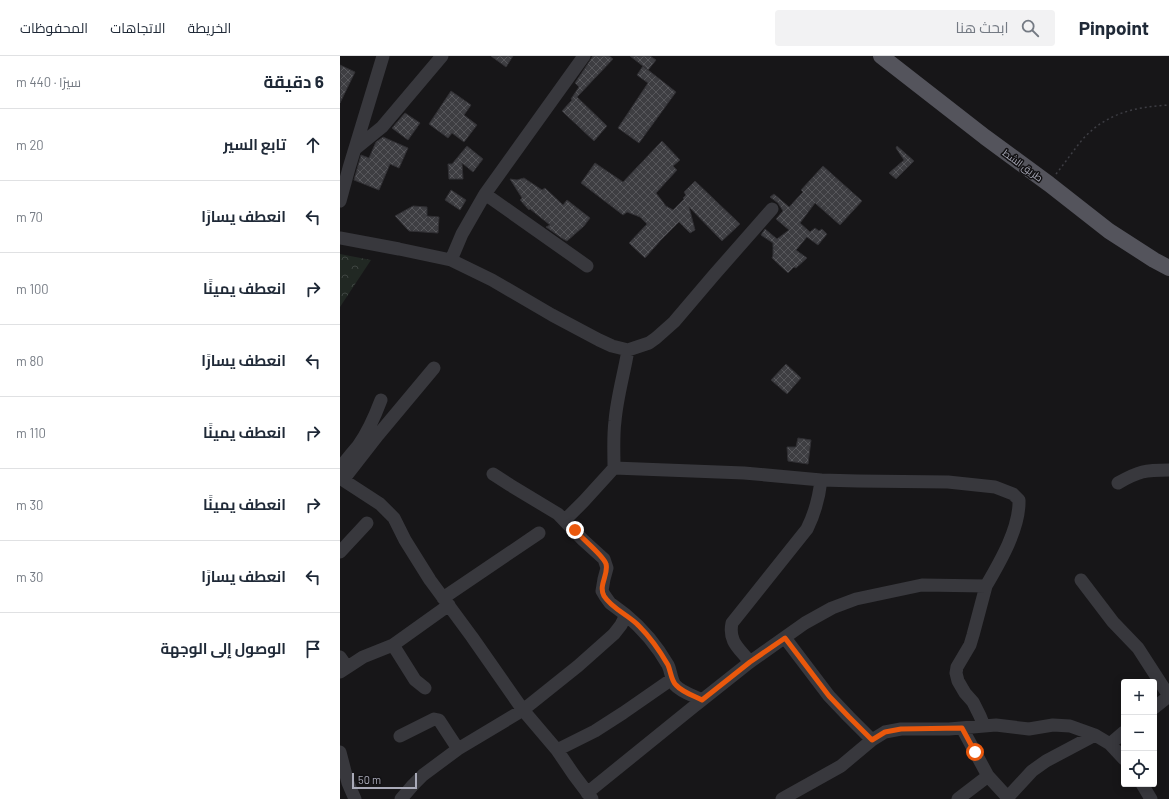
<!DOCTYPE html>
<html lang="ar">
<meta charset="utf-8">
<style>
:root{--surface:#fff;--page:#f2f2f3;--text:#1f2937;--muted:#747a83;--line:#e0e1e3}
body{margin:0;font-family:Barlow,Cairo,sans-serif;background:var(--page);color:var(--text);direction:rtl}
.controls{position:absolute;right:12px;bottom:12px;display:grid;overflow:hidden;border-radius:4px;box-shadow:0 2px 10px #0003}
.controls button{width:36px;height:36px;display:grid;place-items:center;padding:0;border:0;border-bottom:1px solid var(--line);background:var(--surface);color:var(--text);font:20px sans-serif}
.scale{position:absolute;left:12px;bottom:10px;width:65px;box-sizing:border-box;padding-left:4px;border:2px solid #a9aab8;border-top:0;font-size:11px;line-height:14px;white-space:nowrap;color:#a9aab8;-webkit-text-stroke:3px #121113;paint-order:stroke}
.stop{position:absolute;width:12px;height:12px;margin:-9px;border:3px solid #ea580c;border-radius:50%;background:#fff}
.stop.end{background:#ea580c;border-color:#fff;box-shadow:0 1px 4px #0008}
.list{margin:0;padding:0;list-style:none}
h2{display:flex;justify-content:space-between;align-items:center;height:52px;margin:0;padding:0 16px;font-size:17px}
h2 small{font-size:13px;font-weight:400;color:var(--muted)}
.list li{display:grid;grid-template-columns:26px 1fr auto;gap:12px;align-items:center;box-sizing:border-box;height:72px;padding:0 16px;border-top:1px solid var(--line)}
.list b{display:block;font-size:15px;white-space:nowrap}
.list em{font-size:13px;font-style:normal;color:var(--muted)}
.icon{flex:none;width:22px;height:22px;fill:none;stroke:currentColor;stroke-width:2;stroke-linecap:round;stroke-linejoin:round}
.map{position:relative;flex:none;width:829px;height:743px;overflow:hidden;direction:ltr}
header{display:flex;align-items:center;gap:24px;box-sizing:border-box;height:56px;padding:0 20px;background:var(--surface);border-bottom:1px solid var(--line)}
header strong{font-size:19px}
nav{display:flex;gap:22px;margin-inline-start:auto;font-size:14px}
.search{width:280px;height:36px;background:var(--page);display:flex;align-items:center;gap:10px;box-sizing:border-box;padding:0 14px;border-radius:4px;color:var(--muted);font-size:15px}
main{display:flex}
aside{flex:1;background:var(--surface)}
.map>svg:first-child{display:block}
.forest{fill:url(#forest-crowns)}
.building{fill:url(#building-cross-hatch);stroke:#313034}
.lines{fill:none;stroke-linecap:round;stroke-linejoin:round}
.path{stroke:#3e3e44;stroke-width:1.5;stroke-dasharray:2 3;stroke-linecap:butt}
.minor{stroke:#38383d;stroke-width:13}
.major{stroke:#54545c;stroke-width:16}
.route{stroke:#ea580c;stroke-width:5}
.labels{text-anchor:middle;stroke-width:3;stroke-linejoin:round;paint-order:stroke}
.street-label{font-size:10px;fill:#a9aab8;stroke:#121113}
</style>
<header>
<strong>Pinpoint</strong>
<div class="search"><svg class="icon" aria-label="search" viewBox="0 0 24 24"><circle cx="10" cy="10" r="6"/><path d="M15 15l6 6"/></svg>ابحث هنا</div>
<nav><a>الخريطة</a><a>الاتجاهات</a><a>المحفوظات</a></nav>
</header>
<main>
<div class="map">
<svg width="829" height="743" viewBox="0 0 829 743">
<defs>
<pattern id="forest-crowns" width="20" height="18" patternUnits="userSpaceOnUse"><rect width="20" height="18" fill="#212823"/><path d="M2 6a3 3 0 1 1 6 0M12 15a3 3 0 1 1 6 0" fill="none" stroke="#3e4441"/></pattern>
<pattern id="building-cross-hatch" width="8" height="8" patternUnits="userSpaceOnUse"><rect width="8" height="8" fill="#3e3e42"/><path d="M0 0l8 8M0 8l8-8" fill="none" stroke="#57575b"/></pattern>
</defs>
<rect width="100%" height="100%" fill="#171618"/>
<!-- forest -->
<path class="forest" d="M0,198L31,204L0,251Z"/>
<!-- building -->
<path class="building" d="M151,0H173L166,11Z
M253,0H269L273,3L237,41L267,70L254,85L222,55L232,44L231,43L239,31L235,27Z
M290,0H310L316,4L308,14Z
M0,9L15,16L0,47Z
M303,10L336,36L299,87L278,72L308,27L297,19Z
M111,35L131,49L124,59L137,69L124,86L112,77L108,82L89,68Z
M65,57L80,67L68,84L52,72Z
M43,81L68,92L59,112L50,108L39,134L14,124L21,99L29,102L36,86Z
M322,85L340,104L333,110L337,114L316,137L326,150L333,154L344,143L343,142L346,139L344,136L355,125L400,168L382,185L349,151L355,174L350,177L339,166L321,184L305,202L289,187L307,168L300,161L287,156L283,159L241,127L255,107L283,126Z
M127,90L143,103L133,116L122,107L123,123H109L108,108H112Z
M557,90L574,105L556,123L549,117L564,104L556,92Z
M483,110L522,145L500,169L475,147L460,167L470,176L475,172L479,175L482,173L487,178L478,189L467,181L456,194L467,202L456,212L454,211L448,217L432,202L433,199V187L421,179L425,173L437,183L449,174L436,163L443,155L438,147L430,141L434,138L449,151L463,136L461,134Z
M184,122L202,134L205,132L223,149L227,144L250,162L244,170L227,185L223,183L206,171L210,169L190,153L189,154L180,144L182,142L170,123L177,124Z
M111,134L126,144L120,154L105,144Z
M73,150L87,151V160L99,161L98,177L69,175L55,160Z
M446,308L461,322L447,338L431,324Z
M458,382L471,384L468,408L448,405L447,391H456Z"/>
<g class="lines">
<!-- path -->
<path class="path" d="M716,118C725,107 733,95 742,84C766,57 795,51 829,49"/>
<!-- minor -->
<path class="minor" d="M15,93L42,71L102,0
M145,138L247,210
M0,145L9,112L43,0
M0,182L59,193L111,204L152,224L212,259L259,284L272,290L288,294L309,287L316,282L334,266L374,219L432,153
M111,204L122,178L145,138L244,0
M0,412C6,404 12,397 18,390C28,376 35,360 41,344
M0,422L40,448L54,462L65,484L90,524L132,581L183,654L217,694L234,719L252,743
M3,424L38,379L94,312
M778,427C799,415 805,414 829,414
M225,464L244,445L274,412C274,396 273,380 275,365C277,341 284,318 288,294
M0,496L27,467
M741,524L773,566L798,592L829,640
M103,542L199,477
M286,559C303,573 317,590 328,609C331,615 331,623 335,629C341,636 354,640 362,644
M445,582L489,640L509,661L532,684
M53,589L75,624L85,632
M0,601L7,611
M410,606C400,593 388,586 392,567L467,473C475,457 479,442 481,424
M0,616L23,601L53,589L109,549
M814,652L829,640
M644,670L640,660L633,646L625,637L618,625L616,617L617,611L630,589L633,579L646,530
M60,680L94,663L99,664L118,693
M770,688L784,676
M217,694L255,675L283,657L332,623
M0,696L8,727L15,743
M648,720L669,743
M802,728L811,743
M247,737L352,652L410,606L465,567L492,552L516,543L582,529L646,530C660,506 680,472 679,444L673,438L655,431L608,426L518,425L481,424L404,417L274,412
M668,741L692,715L706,705L755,679
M61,743L73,729L83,719L118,693L183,654L238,610L274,578L281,569L286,559L270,547L265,540L262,535L264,523L267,512L264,503L243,484L218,458L170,429L153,418
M442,743L501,710L532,684L545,676L561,673H609L656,669L689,673L713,669L730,670L755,679L770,688L784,703
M618,743L648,720L622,672"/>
<!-- major -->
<path class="major" d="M541,0L645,81L709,128L769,175L814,204L829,212"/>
</g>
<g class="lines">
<!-- route -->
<path class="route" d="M235,474C241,482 264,500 266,508C269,518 258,529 264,540C272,553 289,559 299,570C309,580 321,597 328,609C331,616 331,624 336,629C342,636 354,640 362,644L410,606L445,582L489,640L509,661L532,684L545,676L561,673L622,672L635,696"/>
</g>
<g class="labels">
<!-- street labels -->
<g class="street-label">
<text transform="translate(683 109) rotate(36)" y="4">طريق الشط</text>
</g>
</g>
</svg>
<div class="controls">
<button>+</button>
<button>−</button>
<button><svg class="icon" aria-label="locate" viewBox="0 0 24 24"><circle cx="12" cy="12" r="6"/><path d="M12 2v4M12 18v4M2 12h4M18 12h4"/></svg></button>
</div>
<div class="scale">50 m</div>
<div class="stop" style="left:635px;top:696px"></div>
<div class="stop end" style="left:235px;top:474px"></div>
</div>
<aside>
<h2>6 دقيقة<small>سيرًا · 440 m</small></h2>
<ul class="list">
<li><svg class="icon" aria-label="ahead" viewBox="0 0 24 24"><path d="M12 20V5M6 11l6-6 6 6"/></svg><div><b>تابع السير</b></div><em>20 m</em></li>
<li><svg class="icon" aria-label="left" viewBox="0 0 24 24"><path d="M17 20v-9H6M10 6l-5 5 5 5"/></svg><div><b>انعطف يسارًا</b></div><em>70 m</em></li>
<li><svg class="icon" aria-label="right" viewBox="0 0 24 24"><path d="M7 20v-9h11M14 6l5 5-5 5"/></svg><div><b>انعطف يمينًا</b></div><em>100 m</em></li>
<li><svg class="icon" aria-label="left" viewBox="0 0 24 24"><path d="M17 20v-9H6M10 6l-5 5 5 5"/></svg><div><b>انعطف يسارًا</b></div><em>80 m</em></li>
<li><svg class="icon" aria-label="right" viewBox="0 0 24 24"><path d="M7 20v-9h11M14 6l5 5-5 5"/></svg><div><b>انعطف يمينًا</b></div><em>110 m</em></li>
<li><svg class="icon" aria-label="right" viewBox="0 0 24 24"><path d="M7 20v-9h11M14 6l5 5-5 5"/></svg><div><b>انعطف يمينًا</b></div><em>30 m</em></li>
<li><svg class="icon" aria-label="left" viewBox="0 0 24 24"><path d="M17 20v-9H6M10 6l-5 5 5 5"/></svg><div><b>انعطف يسارًا</b></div><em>30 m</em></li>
<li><svg class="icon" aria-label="arrive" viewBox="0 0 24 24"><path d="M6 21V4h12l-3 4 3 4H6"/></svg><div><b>الوصول إلى الوجهة</b></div></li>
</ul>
</aside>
</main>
